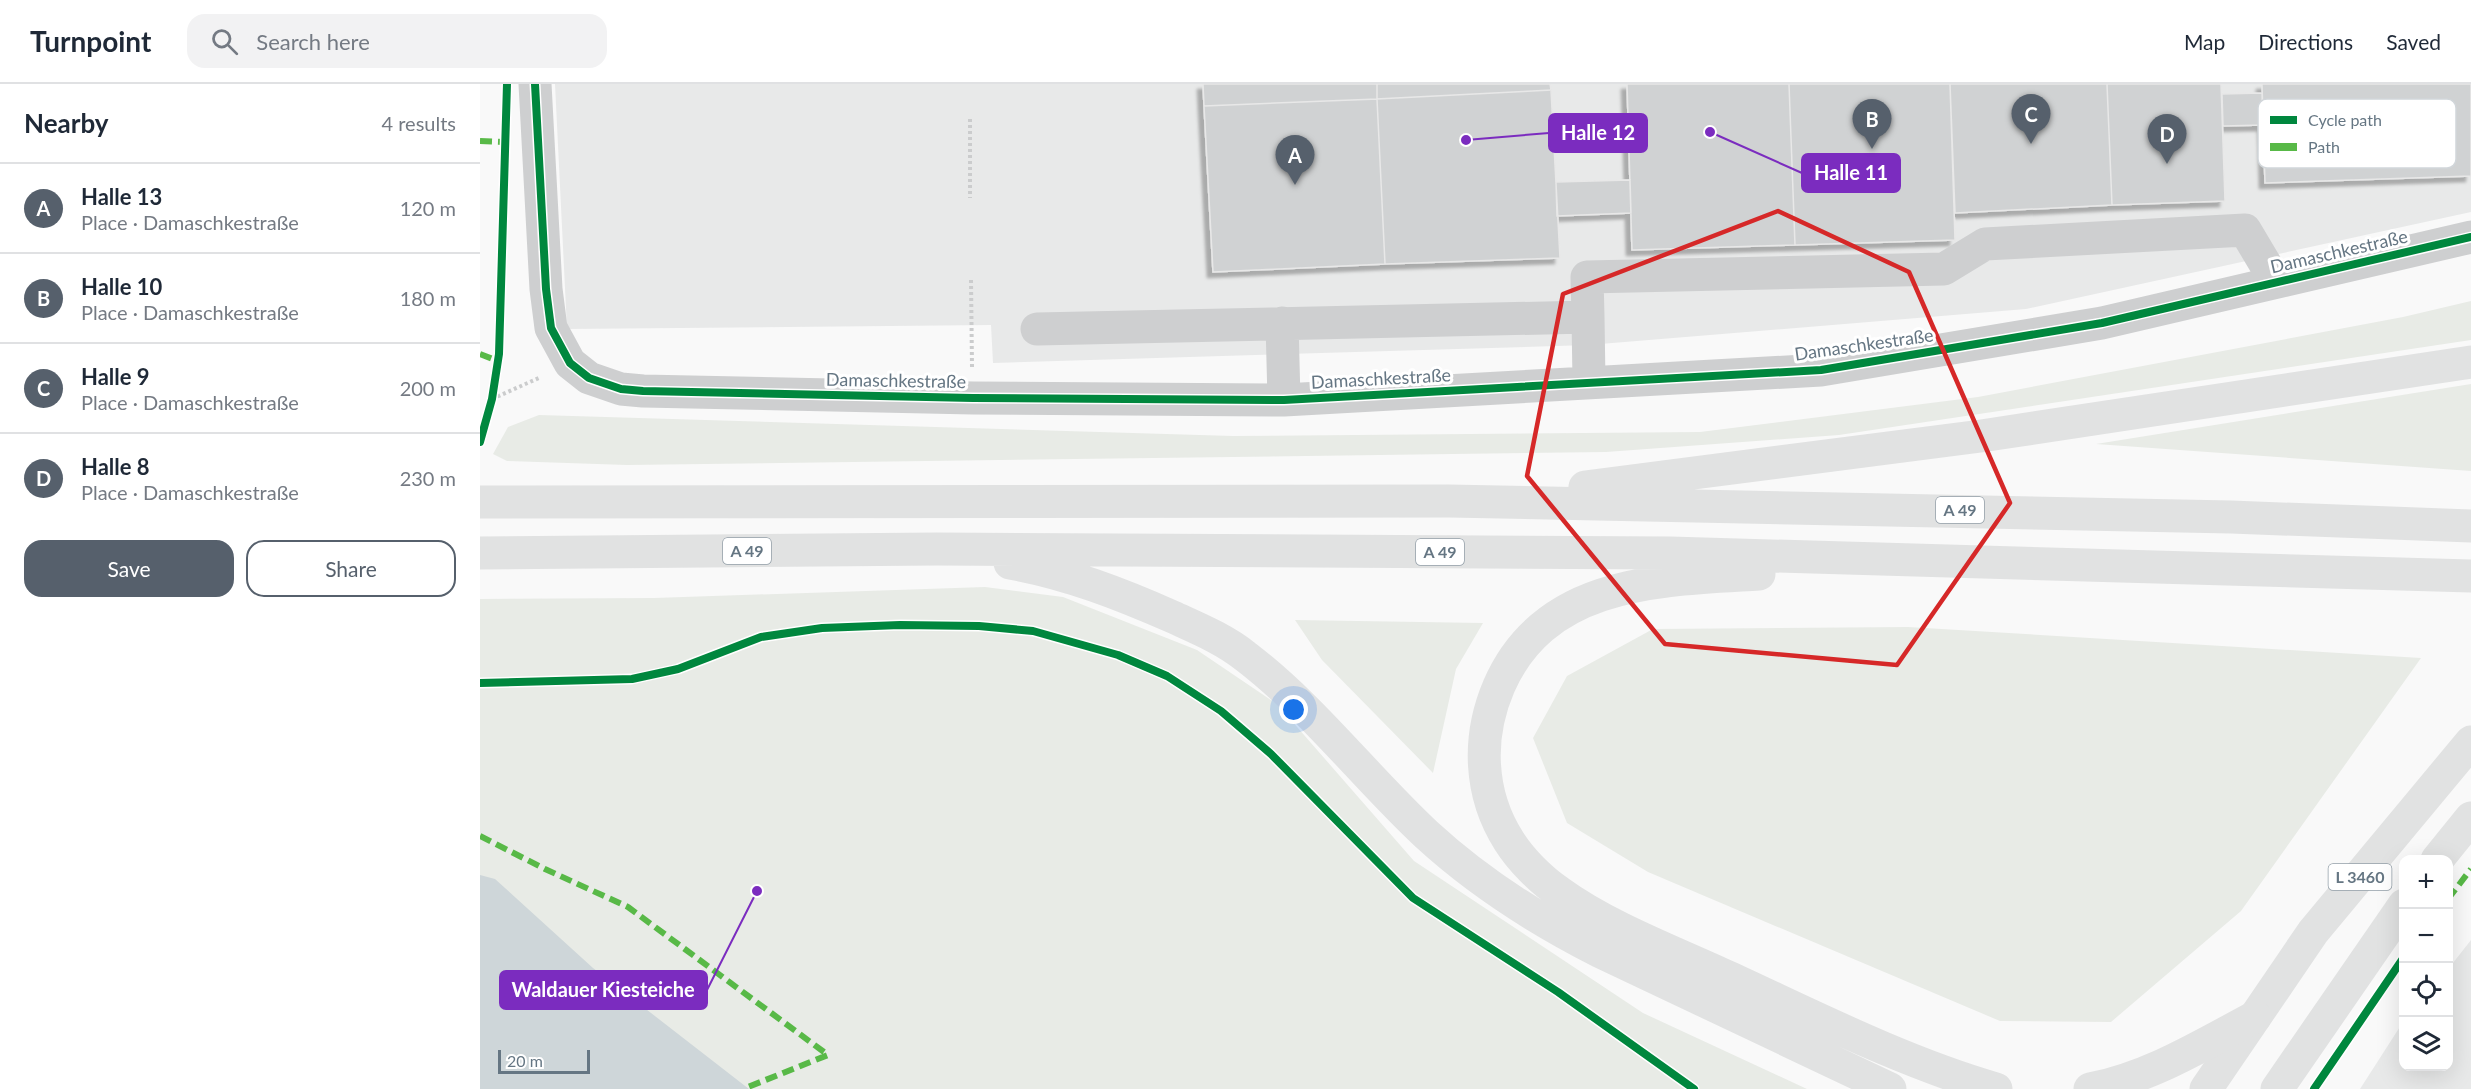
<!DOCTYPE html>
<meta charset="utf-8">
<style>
:root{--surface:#fff;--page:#f2f2f3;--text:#1f2937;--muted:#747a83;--line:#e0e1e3;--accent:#56606c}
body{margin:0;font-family:Lato,sans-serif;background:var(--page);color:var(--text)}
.controls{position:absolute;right:18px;bottom:18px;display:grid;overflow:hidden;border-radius:12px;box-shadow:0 6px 24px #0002}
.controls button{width:54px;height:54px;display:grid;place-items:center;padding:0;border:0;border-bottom:2px solid var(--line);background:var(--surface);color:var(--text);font:30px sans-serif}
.scale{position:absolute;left:18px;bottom:15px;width:92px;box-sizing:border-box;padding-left:6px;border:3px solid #657683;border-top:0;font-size:16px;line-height:21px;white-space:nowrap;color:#657683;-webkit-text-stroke:4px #fff;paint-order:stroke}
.you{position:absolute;left:814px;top:626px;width:21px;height:21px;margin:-15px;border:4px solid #fff;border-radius:50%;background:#1a73e8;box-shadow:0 0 0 9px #1a73e833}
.badge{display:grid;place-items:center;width:39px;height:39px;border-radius:50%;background:var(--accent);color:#fff;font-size:20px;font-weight:700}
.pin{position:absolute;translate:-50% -50px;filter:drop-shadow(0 2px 3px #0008)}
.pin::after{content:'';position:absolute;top:32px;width:21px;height:18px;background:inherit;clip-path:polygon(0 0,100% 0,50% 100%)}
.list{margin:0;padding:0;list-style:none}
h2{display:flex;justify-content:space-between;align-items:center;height:78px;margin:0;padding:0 24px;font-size:26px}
h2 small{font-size:20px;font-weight:400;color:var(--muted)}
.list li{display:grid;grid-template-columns:39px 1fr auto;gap:18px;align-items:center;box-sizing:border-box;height:90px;padding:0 24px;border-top:2px solid var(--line)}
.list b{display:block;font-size:22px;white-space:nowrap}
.list p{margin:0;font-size:20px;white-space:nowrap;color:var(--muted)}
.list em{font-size:20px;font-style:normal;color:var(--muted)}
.actions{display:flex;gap:12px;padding:18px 24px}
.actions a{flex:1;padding:14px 0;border:2px solid var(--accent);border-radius:18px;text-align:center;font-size:21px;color:var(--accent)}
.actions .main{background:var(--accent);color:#fff}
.icon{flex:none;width:33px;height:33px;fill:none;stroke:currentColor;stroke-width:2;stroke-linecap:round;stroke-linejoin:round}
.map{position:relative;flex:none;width:1991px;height:1005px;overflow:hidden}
header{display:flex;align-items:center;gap:36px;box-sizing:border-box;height:84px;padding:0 30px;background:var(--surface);border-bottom:2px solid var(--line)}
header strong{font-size:28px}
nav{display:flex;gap:33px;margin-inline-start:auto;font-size:21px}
.search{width:420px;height:54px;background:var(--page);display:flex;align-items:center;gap:15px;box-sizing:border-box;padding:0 21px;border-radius:18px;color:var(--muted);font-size:22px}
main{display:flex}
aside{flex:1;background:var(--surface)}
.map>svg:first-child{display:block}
.built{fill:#e8e9e9}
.green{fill:#e8ebe6}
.water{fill:#ced6d9}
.building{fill:#d0d2d3;stroke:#e8e8e8;stroke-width:1.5;filter:url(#shadow)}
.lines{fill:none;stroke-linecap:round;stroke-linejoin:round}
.path{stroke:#cbcccd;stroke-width:4;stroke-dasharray:3 3;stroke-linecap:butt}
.minor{stroke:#cecfd0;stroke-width:33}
.major{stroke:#e1e2e2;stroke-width:33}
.highway{stroke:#e1e2e2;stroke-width:33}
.quiet{stroke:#58b947;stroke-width:6;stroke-dasharray:12 6;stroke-linecap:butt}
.cycleway-casing{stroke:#fff;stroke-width:11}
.cycleway{stroke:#00873e;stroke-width:8}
.marked{fill:none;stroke:#d62828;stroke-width:4.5;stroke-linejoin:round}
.labels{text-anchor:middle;stroke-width:6;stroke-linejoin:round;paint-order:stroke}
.shield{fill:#fff;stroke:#939fa8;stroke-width:1.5}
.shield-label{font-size:16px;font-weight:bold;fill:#657683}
.street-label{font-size:18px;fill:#657683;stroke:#fff}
.key{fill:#fff;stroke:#d1d6da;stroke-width:1.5}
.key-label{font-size:16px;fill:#657683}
.leader{fill:none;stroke:#7b2cbf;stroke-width:2}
.callout-dot{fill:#7b2cbf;stroke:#fff;stroke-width:2}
.callout{fill:#7b2cbf;stroke:#7b2cbf;stroke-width:2}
.callout-label{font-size:20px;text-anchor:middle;font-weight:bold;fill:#fff}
</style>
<header>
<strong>Turnpoint</strong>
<div class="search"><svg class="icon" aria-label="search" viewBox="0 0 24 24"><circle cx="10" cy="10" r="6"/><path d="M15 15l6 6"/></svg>Search here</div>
<nav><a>Map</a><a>Directions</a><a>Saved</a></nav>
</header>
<main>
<aside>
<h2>Nearby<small>4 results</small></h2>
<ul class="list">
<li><span class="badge">A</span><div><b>Halle 13</b><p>Place · Damaschkestraße</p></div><em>120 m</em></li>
<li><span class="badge">B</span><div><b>Halle 10</b><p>Place · Damaschkestraße</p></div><em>180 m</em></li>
<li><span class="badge">C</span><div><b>Halle 9</b><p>Place · Damaschkestraße</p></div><em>200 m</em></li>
<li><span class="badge">D</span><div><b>Halle 8</b><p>Place · Damaschkestraße</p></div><em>230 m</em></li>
</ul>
<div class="actions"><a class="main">Save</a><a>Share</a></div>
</aside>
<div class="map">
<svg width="1991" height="1005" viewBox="0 0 1991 1005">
<defs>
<filter id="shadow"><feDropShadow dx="-5.5" dy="5.5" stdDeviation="1.5" flood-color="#0004"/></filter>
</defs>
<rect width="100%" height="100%" fill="#f9f9f9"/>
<!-- built -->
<path class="built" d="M75,0H1991V128L1546,225L1108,261L513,279L511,241L87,245Z
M1991,856V1005H1880L1923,938L1924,982H1968L1969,884Z"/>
<!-- green -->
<path class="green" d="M1991,217V256L1359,351L1126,368L147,381L27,377L13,370L28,343L59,331L753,352L1220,348L1498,313L1923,233Z
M1991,300V387L1616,360Z
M505,503L583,513L717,566L797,620L934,777L1163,929L1327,1005H0V515L174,514Z
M815,536L1003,539L976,585L953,689L842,576Z
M1428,543L1941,574L1761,827L1631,938L1520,937L1168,788L1087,739L1053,654L1087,592L1173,545Z"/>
<!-- water -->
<path class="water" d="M0,791L15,795L113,884L269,1005H0Z"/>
<!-- building -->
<path class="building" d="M723,0H897V15L724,22Z
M897,0H1070L1071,6L897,15Z
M1147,0H1309L1315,161L1152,166Z
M1309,0H1470L1475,156L1315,161Z
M1470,0H1627L1632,121L1475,129Z
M1627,0H1741L1745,117L1632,121Z
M1782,0H1991V92L1785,99Z
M1071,6L1080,174L905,180L897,15Z
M1782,9L1783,41L1743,42L1742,10Z
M897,15L905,180L733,188L724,22Z
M1150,96L1151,129L1077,132L1076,98Z"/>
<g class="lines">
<!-- path -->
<path class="path" d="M490,35V114
M491,196L492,283
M12,315L61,293"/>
<!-- minor -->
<path class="minor" d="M55,0L66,205L71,244L90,279L109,294L141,305L163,307L493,314L804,316L1341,286L1622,239L1991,153
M1108,233L1109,298
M802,239L804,316
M557,245L1108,233L1107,193L1464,185L1505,160L1765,146L1796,198"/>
<!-- major -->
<path class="major" d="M1957,776L1991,734
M1726,1005L1833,848L1991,658
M1797,1005L1924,821"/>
<!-- highway -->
<path class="highway" d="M1105,403L1501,352L1991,278
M0,418L969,417L1751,433L1991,442
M0,469L457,465L1190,469L1991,492
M530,479C587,489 641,510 693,533C717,544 744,555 765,572C833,624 884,692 946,750C997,797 1058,836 1119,867L1410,1005
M1279,490C1180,496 1065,496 1019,602C997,653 999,710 1029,757C1041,776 1061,796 1079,808C1127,843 1194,868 1248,893C1335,933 1423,978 1516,1005
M1610,1005C1669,994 1722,961 1775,933"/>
<!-- quiet -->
<path class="quiet" d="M0,57L26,58
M0,270L18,277
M0,752L65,785L148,823L348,971L268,1003
M1968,815L1991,785"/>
<!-- cycleway casing -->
<g class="cycleway-casing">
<path id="cycleway" d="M55,0L66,205L71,244L90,279L109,294L141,305L163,307L493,314L804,316L1341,286L1622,239L1991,153
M0,358L12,315L19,270L27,0
M0,599L152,595L198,585L281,553L342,544L420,541L499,542L553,547L638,571L687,592L741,627L791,670L933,814L1078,908L1214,1005
M1834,1005L1924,873"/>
</g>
<!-- cycleway -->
<use href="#cycleway" class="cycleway"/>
</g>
<!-- marked area -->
<path class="marked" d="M1298,127L1429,188L1530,419L1417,581L1185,560L1047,392L1083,210Z"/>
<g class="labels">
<!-- shield labels -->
<g class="shield">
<rect x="1456" y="413" width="48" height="26" rx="4.5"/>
<rect x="243" y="454" width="48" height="26" rx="4.5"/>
<rect x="936" y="455" width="48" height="26" rx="4.5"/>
<rect x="1848.5" y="780" width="63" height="26" rx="4.5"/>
</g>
<g class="shield-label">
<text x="1480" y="432">A 49</text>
<text x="267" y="473">A 49</text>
<text x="960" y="474">A 49</text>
<text x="1880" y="799">L 3460</text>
</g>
<!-- street labels -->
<g class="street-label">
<text transform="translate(1859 168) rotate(-13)" y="6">Damaschkestraße</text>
<text transform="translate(1384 261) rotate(-8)" y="6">Damaschkestraße</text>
<text transform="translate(901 295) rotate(-3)" y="6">Damaschkestraße</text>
<text transform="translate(416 297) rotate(1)" y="6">Damaschkestraße</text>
</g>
</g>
<!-- legend -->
<rect x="1778" y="15" width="198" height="69" rx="9" class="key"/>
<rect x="1790" y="32" width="27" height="8" fill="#00873e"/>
<rect x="1790" y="59" width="27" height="8" fill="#58b947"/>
<g class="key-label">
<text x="1828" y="42">Cycle path</text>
<text x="1828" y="69">Path</text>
</g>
<!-- callouts -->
<path class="leader" d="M986 56L1069 49M1230 48L1322 89M277 807L227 906"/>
<g class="callout-dot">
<circle cx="986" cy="56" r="6"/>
<circle cx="1230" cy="48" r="6"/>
<circle cx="277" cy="807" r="6"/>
</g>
<g class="callout">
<rect x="1069" y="30" width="98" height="38" rx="6"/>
<rect x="1322" y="70" width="98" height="38" rx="6"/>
<rect x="20" y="887" width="207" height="38" rx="6"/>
</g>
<g class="callout-label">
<text x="1118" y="56">Halle 12</text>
<text x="1371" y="96">Halle 11</text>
<text x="123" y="913">Waldauer Kiesteiche</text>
</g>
</svg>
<div class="controls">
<button>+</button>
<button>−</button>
<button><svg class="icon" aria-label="locate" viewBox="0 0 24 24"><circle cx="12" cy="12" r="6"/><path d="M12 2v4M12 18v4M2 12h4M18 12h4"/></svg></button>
<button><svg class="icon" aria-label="layers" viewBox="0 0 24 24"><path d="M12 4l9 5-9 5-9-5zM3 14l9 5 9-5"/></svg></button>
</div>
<div class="scale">20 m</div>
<div class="you"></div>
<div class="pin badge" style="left:815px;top:101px">A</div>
<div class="pin badge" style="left:1392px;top:65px">B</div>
<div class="pin badge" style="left:1551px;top:60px">C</div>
<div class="pin badge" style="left:1687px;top:80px">D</div>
</div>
</main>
